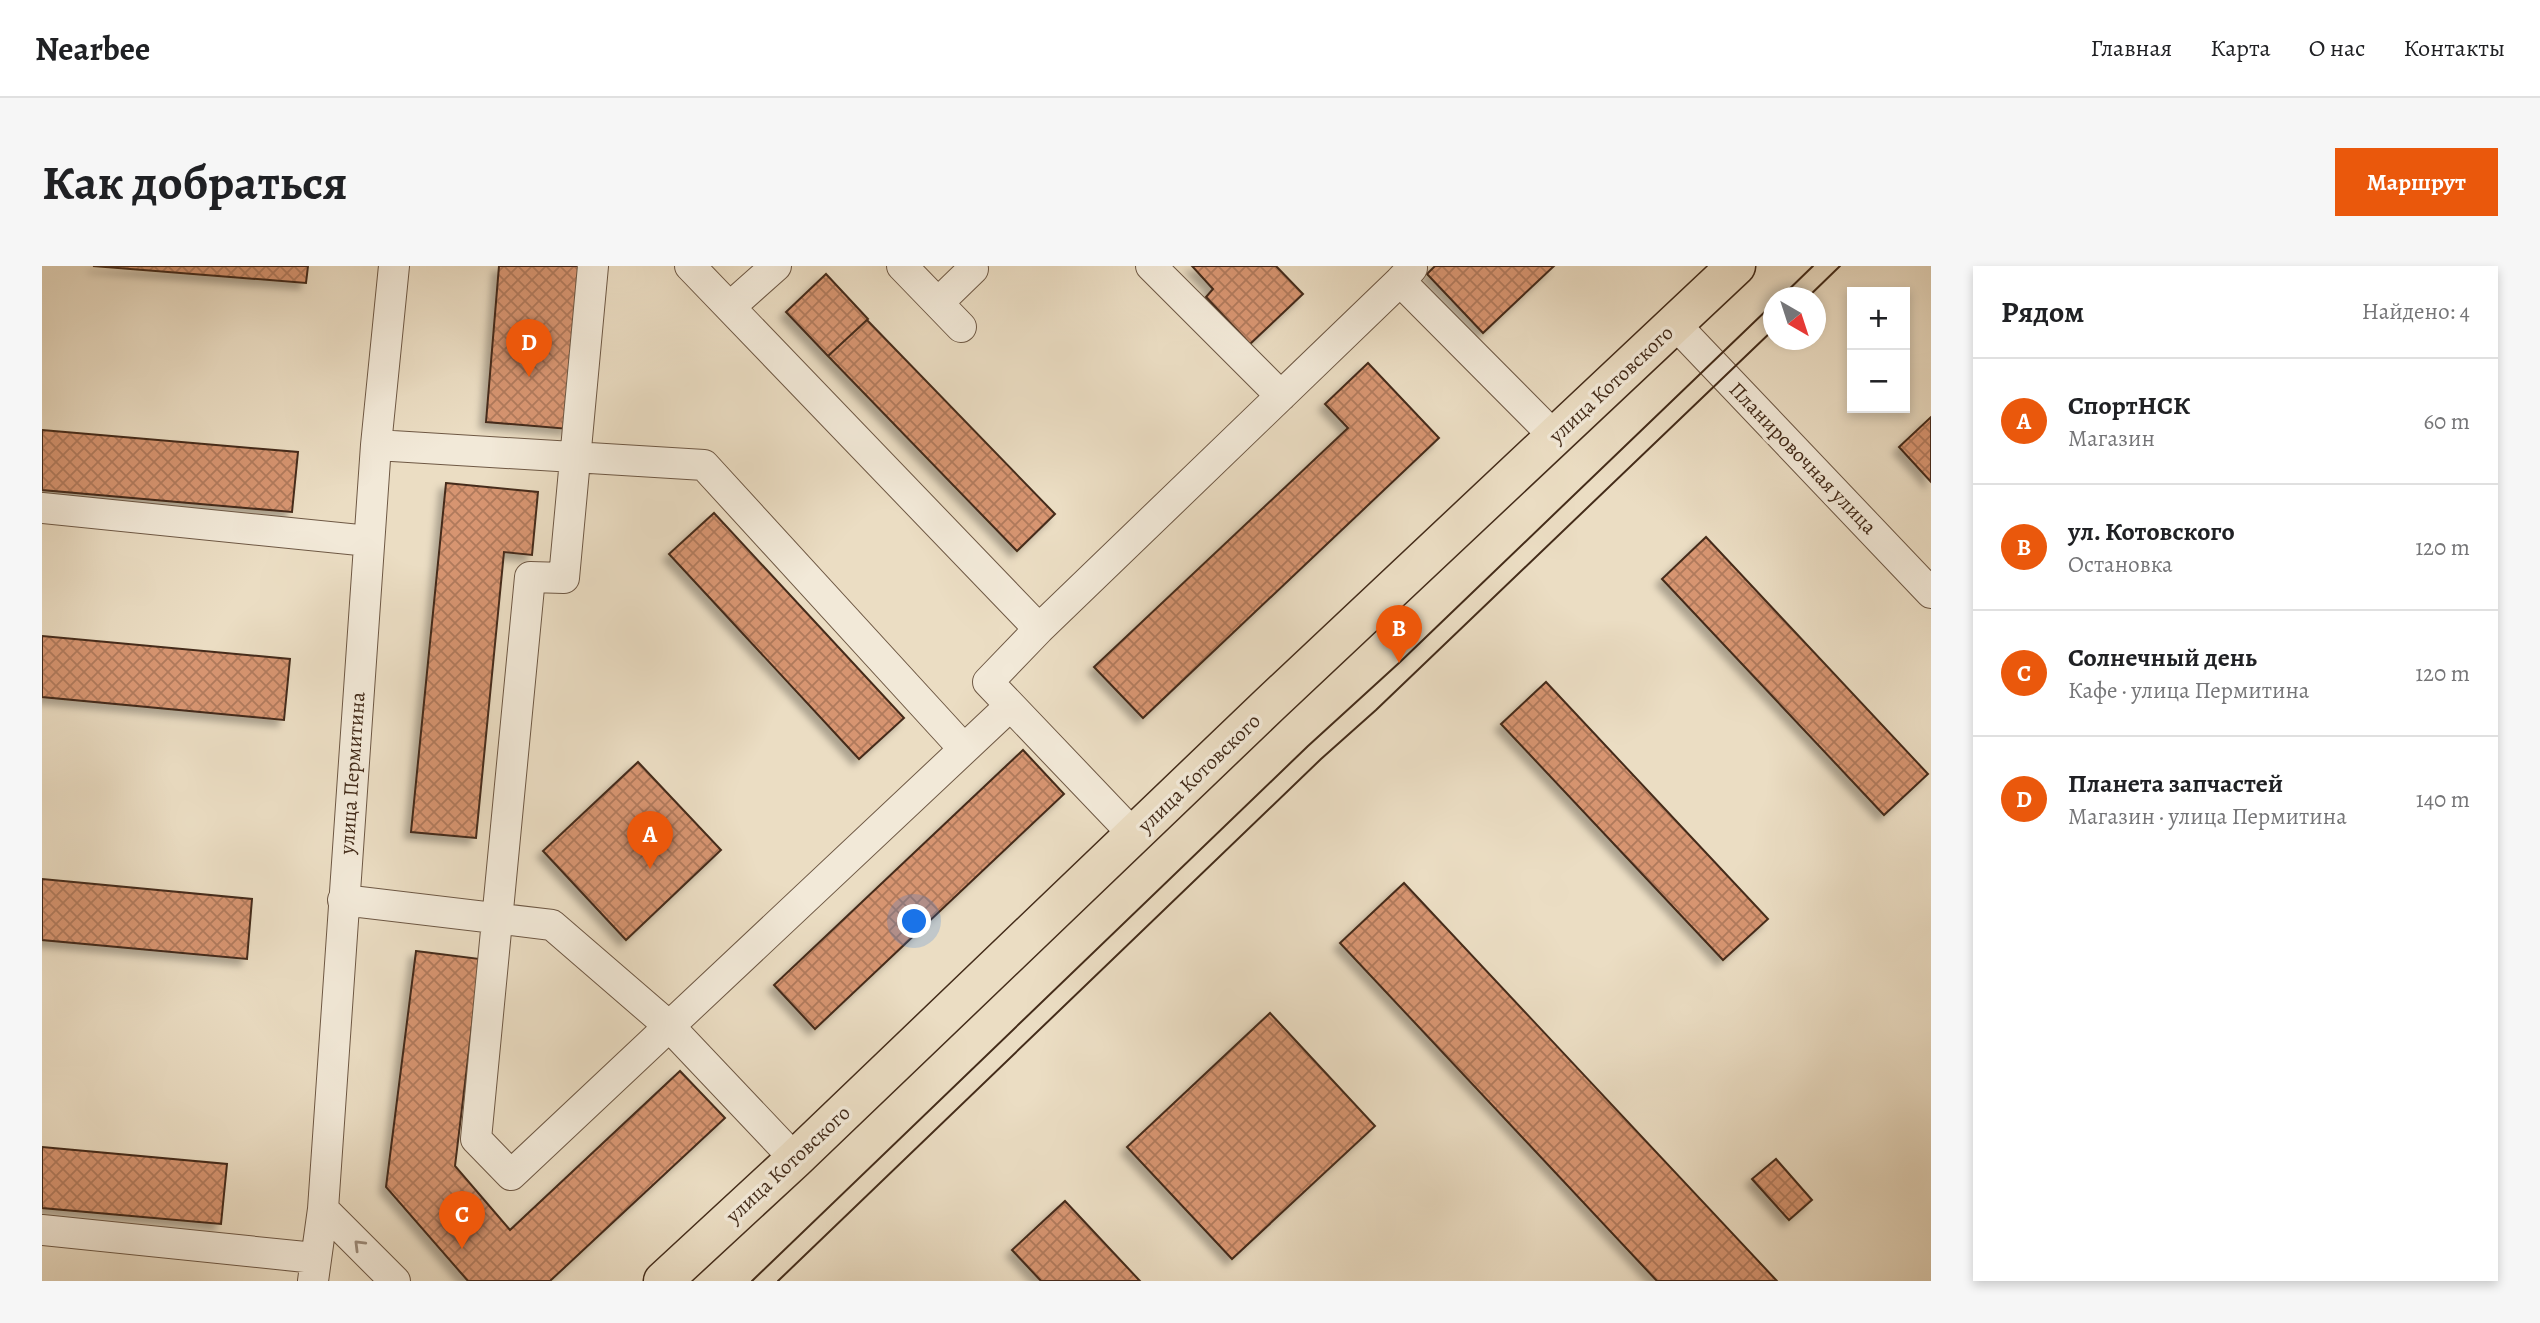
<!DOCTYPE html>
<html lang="ru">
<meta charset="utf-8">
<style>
:root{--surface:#fff;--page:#f6f6f6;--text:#202124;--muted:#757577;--line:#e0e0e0;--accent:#ea580c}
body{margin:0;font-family:Alegreya,serif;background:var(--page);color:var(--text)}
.controls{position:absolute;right:21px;top:21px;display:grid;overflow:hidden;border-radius:0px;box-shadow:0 4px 10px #0003}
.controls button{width:63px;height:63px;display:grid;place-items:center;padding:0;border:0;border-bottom:2px solid var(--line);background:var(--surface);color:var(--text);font:35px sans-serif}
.compass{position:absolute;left:1721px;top:21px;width:63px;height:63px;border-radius:50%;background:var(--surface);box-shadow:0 4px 10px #0003;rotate:141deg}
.you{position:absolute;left:873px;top:656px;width:24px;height:24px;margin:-18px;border:5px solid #fff;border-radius:50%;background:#1a73e8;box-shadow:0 0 0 10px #1a73e833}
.badge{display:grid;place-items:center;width:46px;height:46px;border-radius:50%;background:var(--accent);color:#fff;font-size:23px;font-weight:700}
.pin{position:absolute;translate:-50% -58px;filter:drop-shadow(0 2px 4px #0008)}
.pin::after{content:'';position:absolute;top:37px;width:24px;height:21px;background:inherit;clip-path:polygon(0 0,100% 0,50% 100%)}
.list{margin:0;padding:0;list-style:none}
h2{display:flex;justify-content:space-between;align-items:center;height:91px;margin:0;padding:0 28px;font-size:30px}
h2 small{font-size:23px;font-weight:400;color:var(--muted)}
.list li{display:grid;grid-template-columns:46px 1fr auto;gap:21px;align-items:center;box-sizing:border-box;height:126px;padding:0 28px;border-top:2px solid var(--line)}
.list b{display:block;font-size:26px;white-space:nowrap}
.list p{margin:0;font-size:23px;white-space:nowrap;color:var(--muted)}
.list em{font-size:23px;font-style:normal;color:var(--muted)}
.map{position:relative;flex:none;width:1889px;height:1015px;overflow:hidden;border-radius:0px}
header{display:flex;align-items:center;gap:42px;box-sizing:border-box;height:98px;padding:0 35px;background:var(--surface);border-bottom:2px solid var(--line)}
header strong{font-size:33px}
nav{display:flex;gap:38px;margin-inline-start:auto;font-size:24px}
.intro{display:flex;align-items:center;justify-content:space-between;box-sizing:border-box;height:168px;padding:0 42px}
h1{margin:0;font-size:49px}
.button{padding:18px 32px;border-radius:0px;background:var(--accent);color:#fff;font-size:24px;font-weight:700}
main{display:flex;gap:42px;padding:0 42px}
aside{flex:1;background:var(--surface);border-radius:0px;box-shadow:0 4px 10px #0003}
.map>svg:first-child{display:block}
.building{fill:url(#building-cross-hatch);stroke:#442c1a;stroke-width:2;filter:url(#shadow)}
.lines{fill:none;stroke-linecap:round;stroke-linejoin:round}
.minor-casing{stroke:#6e5844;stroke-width:32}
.major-casing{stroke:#442c1a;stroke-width:41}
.minor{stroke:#f2e9d8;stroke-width:30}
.major{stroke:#ebddc3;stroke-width:38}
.tram{stroke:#442c1a;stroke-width:2}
.oneway{stroke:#9b8a79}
.labels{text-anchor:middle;stroke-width:7;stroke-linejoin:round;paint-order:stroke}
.street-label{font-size:21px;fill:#442c1a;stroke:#f2e9d8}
</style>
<header>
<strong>Nearbee</strong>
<nav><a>Главная</a><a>Карта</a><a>О нас</a><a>Контакты</a></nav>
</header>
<div class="intro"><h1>Как добраться</h1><a class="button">Маршрут</a></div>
<main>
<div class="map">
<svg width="1889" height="1015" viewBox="0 0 1889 1015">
<defs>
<pattern id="building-cross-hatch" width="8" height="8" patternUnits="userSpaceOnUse" patternTransform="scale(1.75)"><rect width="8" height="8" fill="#d79571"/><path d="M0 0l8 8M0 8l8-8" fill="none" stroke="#b07a5c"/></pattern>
<filter id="shadow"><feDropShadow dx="-6" dy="6" stdDeviation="3.5" flood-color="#0004"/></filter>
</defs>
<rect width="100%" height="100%" fill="#ebddc3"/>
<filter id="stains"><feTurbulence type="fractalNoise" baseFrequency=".00286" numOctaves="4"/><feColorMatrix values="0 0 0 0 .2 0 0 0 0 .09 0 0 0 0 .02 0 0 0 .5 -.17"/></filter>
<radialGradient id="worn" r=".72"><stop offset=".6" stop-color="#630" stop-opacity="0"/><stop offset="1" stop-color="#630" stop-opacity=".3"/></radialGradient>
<!-- building -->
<path class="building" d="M51,0H266L264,17Z
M457,0H540L527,163L444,156Z
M1150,0H1234L1261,28L1208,78L1164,31L1171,23Z
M1393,0H1512L1441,67L1385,8Z
M784,8L826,53L786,90L744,46Z
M825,54L1013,248L975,285L786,90Z
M1326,97L1397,172L1101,452L1052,401L1306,162L1283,138Z
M1889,151V216L1857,181Z
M0,164L256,186L250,246L0,224Z
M404,217L496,226L490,289L462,286L434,572L369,566Z
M672,247L862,452L817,493L627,288Z
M1664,271L1886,508L1842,549L1620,313Z
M0,370L248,393L242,454L0,431Z
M1504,416L1726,653L1681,694L1459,458Z
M981,484L1022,528L773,763L732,719Z
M596,496L679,584L584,674L501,585Z
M0,613L210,633L205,693L0,674Z
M1362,617L1735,1015H1615L1298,677Z
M374,685L438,693L413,900L468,964L638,805L683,852L508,1015H426L344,921Z
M1228,747L1333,860L1190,993L1085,881Z
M0,881L185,898L179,958L0,942Z
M1734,893L1770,934L1747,954L1710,913Z
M1023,935L1098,1015H999L970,984Z"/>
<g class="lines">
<!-- minor casing -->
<g class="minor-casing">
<path id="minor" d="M551,0L522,312L488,311L434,873L469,909L968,440
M648,0L997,363
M860,0L919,61
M1109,0L1239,130
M1370,2L1358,15L1513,171
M896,37L931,3
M688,41L734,0
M1633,58L1889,327
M334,179L662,199L922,483
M0,242L327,275
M1093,570L946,416L997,363L1358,15
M301,634L510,659L627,760L753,893
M281,943L353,1015
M0,964L273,992
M271,1015L281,943L334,179L352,0"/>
</g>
<!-- major casing -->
<g class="major-casing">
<path id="major" d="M621,1015L753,893L1227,439L1694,0"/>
</g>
<!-- minor -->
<use href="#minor" class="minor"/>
<!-- major -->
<use href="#major" class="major"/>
<!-- tram -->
<path class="tram" d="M1738,32L1771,0
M1765,32L1798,0
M710,1015L1266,480L1357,397L1731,38
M736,1015L1279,493L1334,444L1731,64"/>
</g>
<!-- one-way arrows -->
<defs><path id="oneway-chevron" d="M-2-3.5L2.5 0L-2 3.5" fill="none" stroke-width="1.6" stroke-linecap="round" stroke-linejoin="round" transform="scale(1.75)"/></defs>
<use class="oneway" href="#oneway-chevron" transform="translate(317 979) rotate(-135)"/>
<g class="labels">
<!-- street labels -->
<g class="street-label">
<text transform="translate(1569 118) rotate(-43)" y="7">улица Котовского</text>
<text transform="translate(1761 192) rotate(46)" y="7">Планировочная улица</text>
<text transform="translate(310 507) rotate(-86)" y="7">улица Пермитина</text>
<text transform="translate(1157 507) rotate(-44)" y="7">улица Котовского</text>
<text transform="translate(746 898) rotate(-43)" y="7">улица Котовского</text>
</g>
</g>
<rect width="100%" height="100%" filter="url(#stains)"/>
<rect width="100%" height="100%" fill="url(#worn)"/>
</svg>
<div class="controls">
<button>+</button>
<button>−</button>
</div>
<svg class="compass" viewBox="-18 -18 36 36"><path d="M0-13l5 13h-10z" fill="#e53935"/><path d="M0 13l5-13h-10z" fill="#757577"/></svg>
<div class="you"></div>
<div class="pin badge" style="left:608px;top:603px">A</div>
<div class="pin badge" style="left:1357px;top:397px">B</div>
<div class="pin badge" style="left:420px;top:983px">C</div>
<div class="pin badge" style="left:487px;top:111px">D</div>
</div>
<aside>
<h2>Рядом<small>Найдено: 4</small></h2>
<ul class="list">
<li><span class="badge">A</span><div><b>СпортНСК</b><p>Магазин</p></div><em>60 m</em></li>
<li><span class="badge">B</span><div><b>ул. Котовского</b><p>Остановка</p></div><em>120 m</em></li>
<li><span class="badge">C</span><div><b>Солнечный день</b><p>Кафе · улица Пермитина</p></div><em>120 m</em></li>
<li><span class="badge">D</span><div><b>Планета запчастей</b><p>Магазин · улица Пермитина</p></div><em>140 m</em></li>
</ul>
</aside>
</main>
